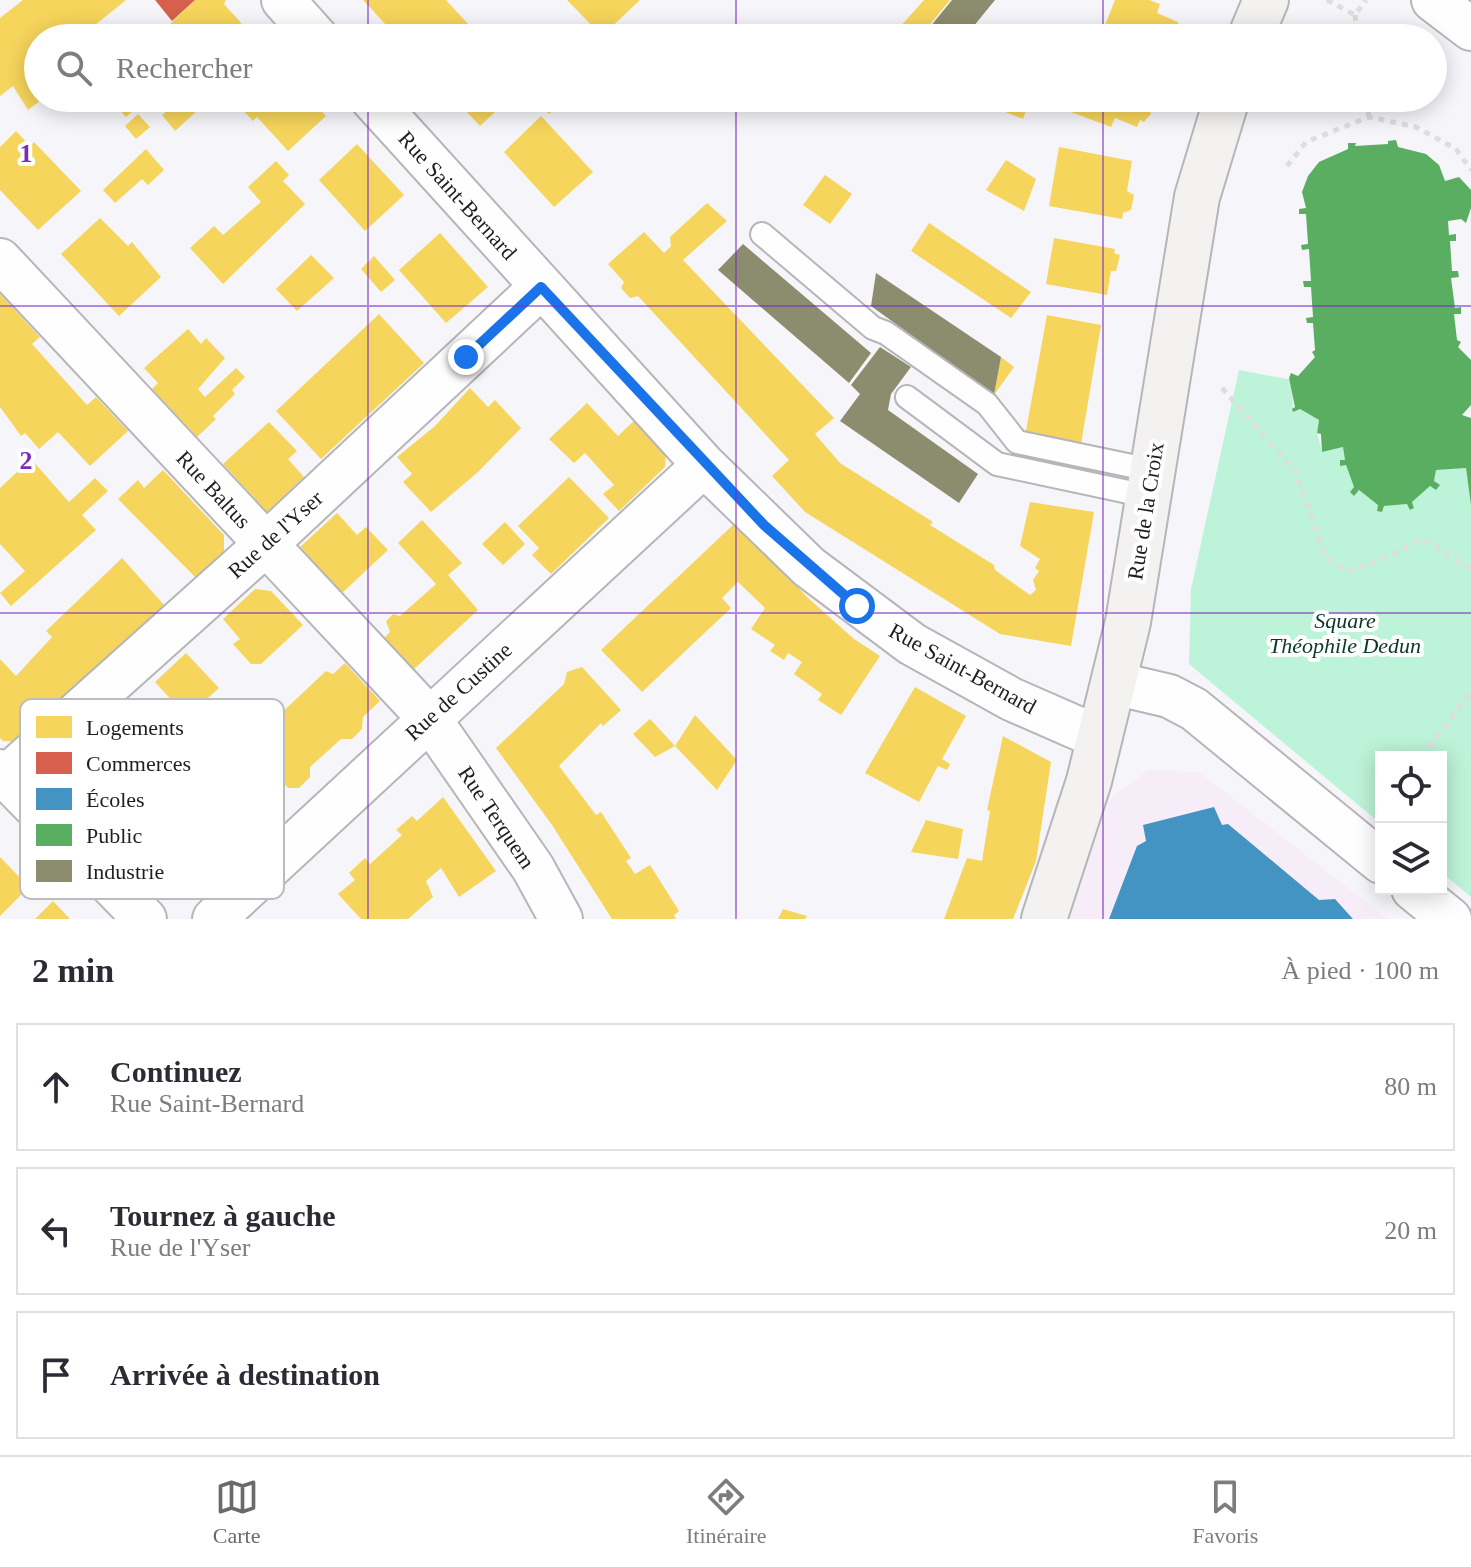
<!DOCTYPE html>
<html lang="fr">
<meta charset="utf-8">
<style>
:root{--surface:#fff;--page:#f7f7f7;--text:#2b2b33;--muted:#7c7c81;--line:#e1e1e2;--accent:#6a6a6d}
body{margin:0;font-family:"Times New Roman",serif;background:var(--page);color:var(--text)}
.controls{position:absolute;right:24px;bottom:24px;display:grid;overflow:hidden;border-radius:0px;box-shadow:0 4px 20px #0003}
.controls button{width:72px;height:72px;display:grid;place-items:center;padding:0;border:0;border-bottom:2px solid var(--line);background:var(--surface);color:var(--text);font:40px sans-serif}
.stop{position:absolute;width:24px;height:24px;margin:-18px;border:6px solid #1a73e8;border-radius:50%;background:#fff}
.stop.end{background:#1a73e8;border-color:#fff;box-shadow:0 2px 8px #0008}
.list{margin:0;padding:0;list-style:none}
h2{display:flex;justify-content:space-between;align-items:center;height:104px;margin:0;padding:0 32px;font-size:34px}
h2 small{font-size:26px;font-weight:400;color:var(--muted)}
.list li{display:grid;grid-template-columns:52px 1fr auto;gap:24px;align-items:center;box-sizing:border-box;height:128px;margin:0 16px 16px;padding:0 16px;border:2px solid var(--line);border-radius:0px}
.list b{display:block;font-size:30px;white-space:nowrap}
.list p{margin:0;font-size:26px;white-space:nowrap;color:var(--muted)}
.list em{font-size:26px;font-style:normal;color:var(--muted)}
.icon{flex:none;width:44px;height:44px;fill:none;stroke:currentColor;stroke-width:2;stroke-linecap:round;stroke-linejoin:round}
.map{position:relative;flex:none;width:1471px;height:919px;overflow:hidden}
.search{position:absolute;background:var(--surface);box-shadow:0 4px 20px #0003;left:24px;right:24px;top:24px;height:88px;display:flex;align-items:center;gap:20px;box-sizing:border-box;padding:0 28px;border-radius:44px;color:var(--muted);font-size:30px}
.sheet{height:536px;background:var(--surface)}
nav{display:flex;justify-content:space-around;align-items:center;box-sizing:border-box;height:112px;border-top:2px solid var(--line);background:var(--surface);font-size:22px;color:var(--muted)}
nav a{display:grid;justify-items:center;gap:4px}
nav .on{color:var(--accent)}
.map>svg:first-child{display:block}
.education{fill:#f6edf9}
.green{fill:#bdf3d8}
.homes{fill:#f6d55c}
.shops{fill:#d6604d}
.schools{fill:#4393c3}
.public{fill:#5aae61}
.industry{fill:#8c8c6e}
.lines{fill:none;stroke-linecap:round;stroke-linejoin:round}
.lane-casing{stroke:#b6b6b9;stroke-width:26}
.street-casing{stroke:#b6b6b9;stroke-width:46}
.secondary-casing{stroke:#b6b6b9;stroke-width:48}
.path{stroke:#dededf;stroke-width:5;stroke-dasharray:6 6;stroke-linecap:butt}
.lane{stroke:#fefefe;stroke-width:22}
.street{stroke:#fefefe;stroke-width:42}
.secondary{stroke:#f4f2f1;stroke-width:44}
.route{stroke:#1a73e8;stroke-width:10}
.grid{fill:none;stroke:#7b2cbf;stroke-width:2;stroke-opacity:0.55}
.labels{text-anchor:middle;stroke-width:8;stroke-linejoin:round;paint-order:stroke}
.street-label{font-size:22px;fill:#1f1f21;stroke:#fff}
.park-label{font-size:22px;font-style:italic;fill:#0a3824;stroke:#fff}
.key{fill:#fff;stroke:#bcbcbc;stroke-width:2}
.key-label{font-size:22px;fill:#1f1f21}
.grid-label{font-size:26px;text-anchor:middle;font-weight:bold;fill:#7b2cbf;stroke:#fff;stroke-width:8;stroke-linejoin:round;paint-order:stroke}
</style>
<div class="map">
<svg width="1471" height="919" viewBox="0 0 1471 919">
<rect width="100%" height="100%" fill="#f6f6fa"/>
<!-- education -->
<path class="education" d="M1148,770L1199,772L1388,919H1064L1111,798Z"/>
<!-- green -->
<path class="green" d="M1239,370L1292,380L1293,412L1300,409L1319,420L1317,433L1322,452L1343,447L1345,460L1340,461V465H1346L1354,487L1350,492L1354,496L1359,490L1378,505L1377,511L1382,512L1384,506L1407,504L1410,510L1414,508L1412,502L1430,486L1436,490L1439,485L1434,481L1436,470L1466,468L1471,502V897L1441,872V757H1381V824L1189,664L1191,589Z"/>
<!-- homes -->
<path class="homes" d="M23,0H126L79,38H38V98H44L28,110L13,86L0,96V18Z
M195,0H226L224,4L242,24L226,38H178L167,27Z
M363,0H446L481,38H398Z
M567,0H640L602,36Z
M924,0H950L919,38H890Z
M1115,0H1149L1160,4L1157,13L1178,22L1180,38H1100Z
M108,98H148L126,117Z
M164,98H211L175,131L162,115L172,107Z
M231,98H310L326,116L288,151L257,117L253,121Z
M454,98H510L480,126Z
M534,98H567L549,114Z
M993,98H1030L1023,119L990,106Z
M1076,98H1148L1151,114L1144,122L1140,120L1137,127L1115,118L1111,127L1071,112Z
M138,114L150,127L136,139L125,126Z
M541,116L593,172L554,207L504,152Z
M16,131L30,146L34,142L81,191L38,230L0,190V147Z
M357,144L404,195L365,231L319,180Z
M1059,147L1132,161L1127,191L1134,195L1131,210L1123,213L1122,219L1049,206Z
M146,149L164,170L148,185L142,179L115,203L103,190Z
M1006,160L1036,179L1024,211L986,190Z
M276,161L289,175L283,181L305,204L223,284L190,248L214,226L223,235L261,202L248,187Z
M825,175L852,194L830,224L803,205Z
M707,203L727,221L683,260L834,418L815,434L840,463L933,522L930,525L994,565L995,570L1030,595L1036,590L1033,580L1039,571L1035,568L1040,559L1020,546L1030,502L1094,512L1071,646L1000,634L805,512L772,476L789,460L638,296L630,298L621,288L624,282L608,264L644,232L664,253L671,246L670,237Z
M100,218L128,246L132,242L161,277L119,316L61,254Z
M929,223L1031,292L1011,318L911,251Z
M440,233L488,287L446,323L399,270Z
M1054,238L1115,249L1114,253L1120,255L1116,271H1111L1107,295L1046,284Z
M311,255L334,278L297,311L276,289Z
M374,256L395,280L381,292L361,269Z
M0,294L40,337L32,344L87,405L96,397L128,431L90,466L58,432L39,449L25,433L21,436L0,407Z
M379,314L424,363L321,459L276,411Z
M1047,315L1101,325L1081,444L1025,436Z
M188,329L201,344L206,338L225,358L198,389L205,397L236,368L245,377L232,390L235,394L213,416L216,419L197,437L152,389L158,383L144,368Z
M1001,357L1014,367L994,395Z
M470,388L488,407L495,400L521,428L478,472L431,512L403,482L412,474L397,457L435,426Z
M587,403L618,436L637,418L666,449L665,467L619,511L603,494L614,485L585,453L574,463L549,439Z
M269,422L297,451L288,459L304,477L267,512L223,464Z
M31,459L69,502L95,478L108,491L82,515L96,530L11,606L0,593L25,571L0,544V488Z
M163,470L224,535V552L196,578L118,499L138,480L144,488Z
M569,477L609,518L551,574L532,555L539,548L518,526Z
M337,513L357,535L366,527L388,550L342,593L300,547Z
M422,520L462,563L448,575L478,610L413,670L384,638L390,632L386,621L393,614L400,616L436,584L398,543Z
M505,522L525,544L503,565L482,544Z
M736,522L807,597L854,639L880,656L841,715L818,700L822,694L794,674L802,662L788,653L784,660L770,651L775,645L751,629L765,608L738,582L722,598L731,608L642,692L601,650Z
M122,558L166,607L21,742L3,741L0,738V659L16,676L52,637L46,631Z
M255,589L271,591L303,625L261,664H251L233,644L240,639L223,619Z
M186,653L219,688L188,716L221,750L214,758L233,740L242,750L326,671L333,674L345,663L380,701L363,717L362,729L352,739H341L310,767V777L299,788H288L282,781L276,786L253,762L213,800L192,778L200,772L155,725L176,705L155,682Z
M582,667L621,710L603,726L601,723L559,766L596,815L601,812L631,858L626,861L635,874L650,865L679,911L674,915L676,919H612L552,825L496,748L564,684L567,672Z
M915,687L966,716L942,759L950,764L947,770L938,766L919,802L865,773Z
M695,715L737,760L717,790L675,746Z
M650,719L675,746L655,757L633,734Z
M1003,736L1051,762L1036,861L1013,919H944L967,858L982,861L990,811L987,810Z
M443,797L496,871L459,897L441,868L426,881L433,897L408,919H361L338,894L355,880L349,873L365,858L370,864L402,835L396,830L412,816L417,821Z
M926,820L963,829L958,859L911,852Z
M0,857L29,887L0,916Z
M53,901L70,919H35Z
M783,909L807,916L805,919H778Z"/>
<!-- shops -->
<path class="shops" d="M155,0H195L172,21Z"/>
<!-- schools -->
<path class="schools" d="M1214,807L1222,825L1228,824L1319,900L1335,899L1353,919H1109L1137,846L1146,841L1143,825Z"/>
<!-- public -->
<path class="public" d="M1396,140L1398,147L1426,154L1439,165L1445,181L1459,177L1471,190V208L1466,223L1461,219L1448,221L1449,235L1456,234V241H1450L1452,271H1458L1459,277L1451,278L1455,308L1461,307V314H1454L1457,340L1461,342L1458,347L1471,360V405L1462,415L1471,418V505L1466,468L1436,470L1434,481L1440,485L1436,490L1430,486L1412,502L1414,508L1410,510L1407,504L1384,506L1382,512L1377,511L1378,505L1359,490L1354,496L1350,492L1354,487L1346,465L1340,466V460H1345L1343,447L1322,452L1321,434L1317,433L1319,420L1300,409L1293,412L1292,409L1295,407L1289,378L1291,373L1298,376L1315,357L1312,352L1315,350L1313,323H1307L1306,318L1313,317L1311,287H1304L1303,281H1311L1309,249L1302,250L1301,245L1308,244L1306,214H1299V209L1306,208L1302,192L1308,176L1319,162L1348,149V143H1356L1355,146L1388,144V141Z"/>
<!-- industry -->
<path class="industry" d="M952,0H995L964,38H921Z
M743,244L871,353L849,383L718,270Z
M876,273L1001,357L994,395L871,306Z
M880,347L911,367L891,394L888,410L978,474L959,503L840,421L860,394L851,385Z"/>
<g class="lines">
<!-- lane casing -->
<g class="lane-casing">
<path id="lane" d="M762,234L873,328L886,333L987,404L1017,442L1151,470
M907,397L997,464L1147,496"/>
</g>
<!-- street casing -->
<g class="street-casing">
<path id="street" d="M283,0L317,38
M1433,0L1471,29
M371,98L704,465L809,567L912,644L1011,699L1100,738
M0,260L429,718L533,868L561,919
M1114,683L1169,696L1194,709L1381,862
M0,771L145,919
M6,777L265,545L541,287
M1413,889L1450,919
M214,919L704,465"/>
</g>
<!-- secondary casing -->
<g class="secondary-casing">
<path id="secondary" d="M1250,38L1266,0
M1044,919L1089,781L1128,622L1197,197L1227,98"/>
</g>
<!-- path -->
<path class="path" d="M1327,0L1355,15L1366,0
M1355,15L1358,38
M1367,98L1369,117
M1287,166L1306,142L1369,117L1416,127L1456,149L1471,170
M1222,388L1295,471L1325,556L1345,571L1379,561L1423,539L1471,569
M1422,757L1471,691"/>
<!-- lane -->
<use href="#lane" class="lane"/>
<!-- street -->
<use href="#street" class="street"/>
<!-- secondary -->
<use href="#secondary" class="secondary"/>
</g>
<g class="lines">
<!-- route -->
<path class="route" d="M466,357L541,287L764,525L857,606"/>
</g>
<!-- grid -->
<path class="grid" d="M368,0V38M736,0V38M1103,0V38M368,98V919M736,98V919M1103,98V919M0,306H1471M0,613H1471"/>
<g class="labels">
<!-- street labels -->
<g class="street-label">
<text transform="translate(458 195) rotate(48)" y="8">Rue Saint-Bernard</text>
<text transform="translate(214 489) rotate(47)" y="8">Rue Baltus</text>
<text transform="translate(1145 511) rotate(-81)" y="8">Rue de la Croix</text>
<text transform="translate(275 534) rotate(-42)" y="8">Rue de l'Yser</text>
<text transform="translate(963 668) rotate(29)" y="8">Rue Saint-Bernard</text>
<text transform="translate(458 691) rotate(-42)" y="8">Rue de Custine</text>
<text transform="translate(497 817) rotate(56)" y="8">Rue Terquem</text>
</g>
<!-- park labels -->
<g class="park-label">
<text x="1345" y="628">Square<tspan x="1345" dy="25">Théophile Dedun</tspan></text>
</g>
</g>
<!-- legend -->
<rect x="20" y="699" width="264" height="200" rx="12" class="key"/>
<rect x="36" y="716" width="36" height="22" fill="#f6d55c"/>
<rect x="36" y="752" width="36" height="22" fill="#d6604d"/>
<rect x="36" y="788" width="36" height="22" fill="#4393c3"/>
<rect x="36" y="824" width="36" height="22" fill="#5aae61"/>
<rect x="36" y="860" width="36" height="22" fill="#8c8c6e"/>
<g class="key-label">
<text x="86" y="735">Logements</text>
<text x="86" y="771">Commerces</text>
<text x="86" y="807">Écoles</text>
<text x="86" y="843">Public</text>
<text x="86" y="879">Industrie</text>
</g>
<g class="grid-label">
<text x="26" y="162">1</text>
<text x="26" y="469">2</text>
</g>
</svg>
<div class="controls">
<button><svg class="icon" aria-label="locate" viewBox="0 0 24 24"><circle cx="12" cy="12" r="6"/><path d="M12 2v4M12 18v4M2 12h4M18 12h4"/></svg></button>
<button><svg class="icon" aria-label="layers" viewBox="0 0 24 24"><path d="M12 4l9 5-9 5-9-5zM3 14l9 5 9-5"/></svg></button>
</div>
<div class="stop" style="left:857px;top:606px"></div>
<div class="stop end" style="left:466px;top:357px"></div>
<div class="search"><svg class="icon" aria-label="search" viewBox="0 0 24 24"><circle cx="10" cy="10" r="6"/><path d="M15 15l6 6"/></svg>Rechercher</div>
</div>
<section class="sheet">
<h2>2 min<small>À pied · 100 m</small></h2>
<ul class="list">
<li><svg class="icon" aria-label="ahead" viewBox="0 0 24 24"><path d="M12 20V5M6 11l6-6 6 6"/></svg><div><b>Continuez</b><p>Rue Saint-Bernard</p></div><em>80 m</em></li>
<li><svg class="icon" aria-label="left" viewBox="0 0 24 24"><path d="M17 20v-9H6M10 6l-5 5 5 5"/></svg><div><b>Tournez à gauche</b><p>Rue de l'Yser</p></div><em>20 m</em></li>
<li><svg class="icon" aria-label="arrive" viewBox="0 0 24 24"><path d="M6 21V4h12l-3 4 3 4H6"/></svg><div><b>Arrivée à destination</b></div></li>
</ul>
</section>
<nav>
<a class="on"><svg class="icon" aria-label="map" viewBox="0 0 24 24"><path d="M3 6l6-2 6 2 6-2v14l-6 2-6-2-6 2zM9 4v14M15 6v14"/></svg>Carte</a>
<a><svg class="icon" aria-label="directions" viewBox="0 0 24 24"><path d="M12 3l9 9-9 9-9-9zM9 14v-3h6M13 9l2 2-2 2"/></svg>Itinéraire</a>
<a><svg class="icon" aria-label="saved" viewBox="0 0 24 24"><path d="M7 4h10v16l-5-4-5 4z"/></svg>Favoris</a>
</nav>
